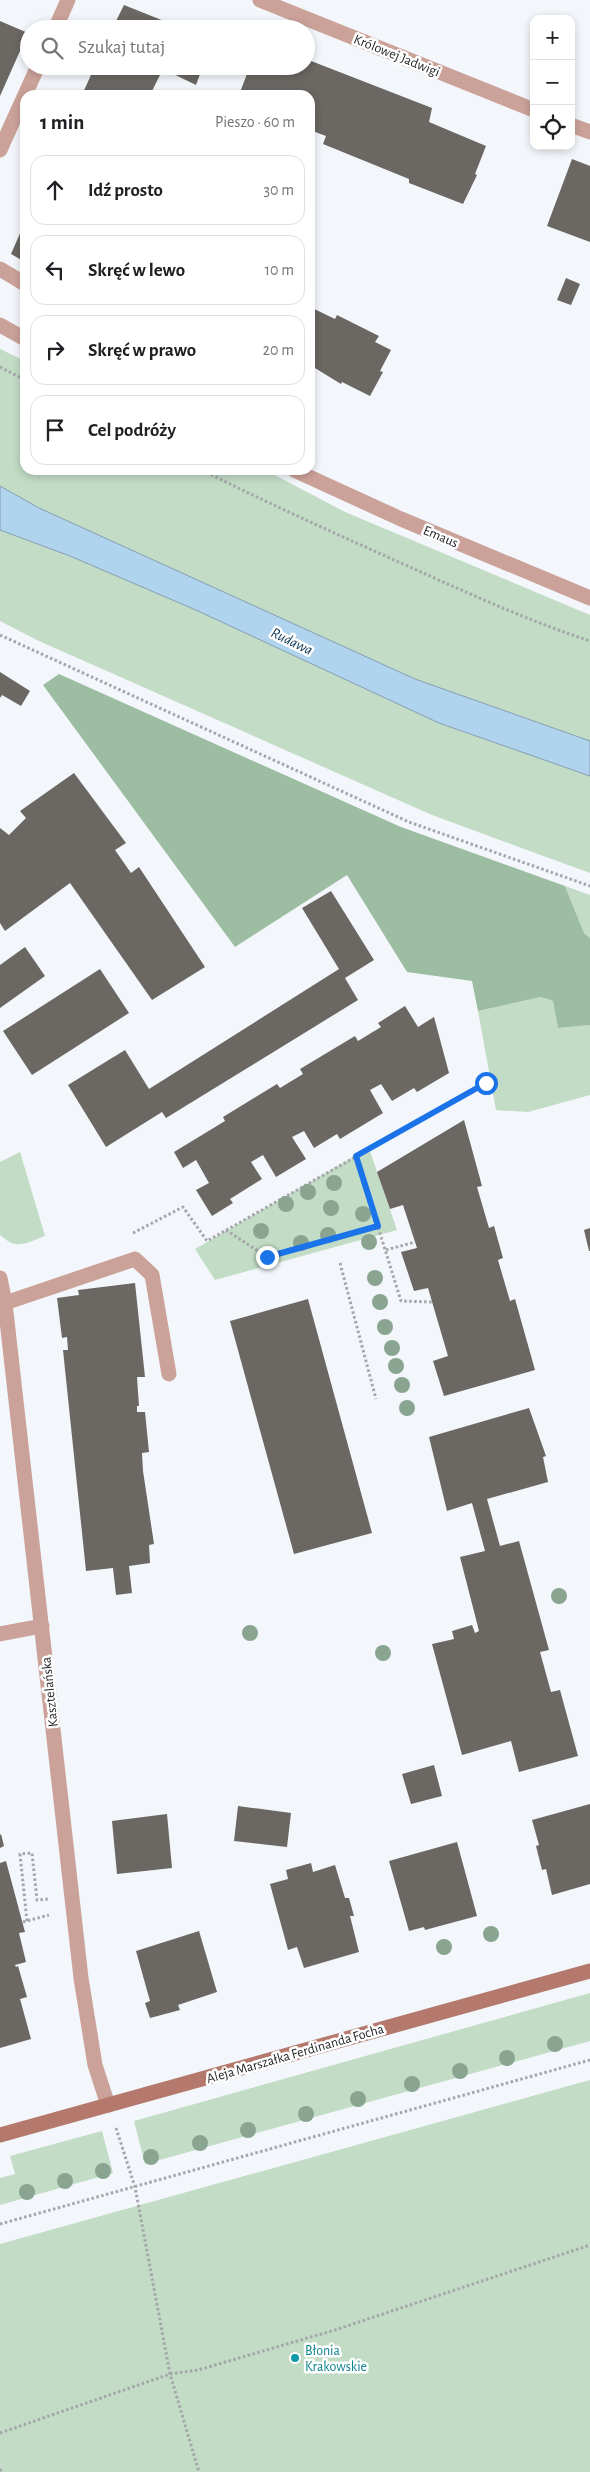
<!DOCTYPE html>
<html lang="pl">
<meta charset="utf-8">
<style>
:root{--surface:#fff;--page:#f6f6f6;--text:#202124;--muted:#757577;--line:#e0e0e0}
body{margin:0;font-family:"Alegreya Sans",sans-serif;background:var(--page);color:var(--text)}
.controls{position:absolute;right:15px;top:15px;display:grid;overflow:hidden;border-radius:10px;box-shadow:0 2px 8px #0003}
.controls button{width:45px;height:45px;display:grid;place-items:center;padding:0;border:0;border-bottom:1px solid var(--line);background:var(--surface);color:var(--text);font:25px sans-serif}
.stop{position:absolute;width:15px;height:15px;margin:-11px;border:4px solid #1a73e8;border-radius:50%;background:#fff}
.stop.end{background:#1a73e8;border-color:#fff;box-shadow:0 1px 5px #0008}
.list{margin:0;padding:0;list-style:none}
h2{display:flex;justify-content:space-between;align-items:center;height:65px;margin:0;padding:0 20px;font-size:21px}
h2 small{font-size:16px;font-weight:400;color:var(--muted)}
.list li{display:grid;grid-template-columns:32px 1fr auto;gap:15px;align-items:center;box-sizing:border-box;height:70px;margin:0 10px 10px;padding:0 10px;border:1px solid var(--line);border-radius:15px}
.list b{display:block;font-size:19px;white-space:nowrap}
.list em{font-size:16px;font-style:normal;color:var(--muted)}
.icon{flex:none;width:28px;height:28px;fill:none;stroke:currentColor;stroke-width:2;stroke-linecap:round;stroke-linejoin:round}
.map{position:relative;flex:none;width:590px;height:2472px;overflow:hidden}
.search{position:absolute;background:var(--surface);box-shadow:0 2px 8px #0003;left:20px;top:20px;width:295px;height:55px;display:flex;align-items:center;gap:12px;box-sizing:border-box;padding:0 18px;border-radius:28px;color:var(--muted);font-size:19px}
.panel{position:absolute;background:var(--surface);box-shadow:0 2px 8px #0003;left:20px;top:90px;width:295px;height:385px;border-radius:15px}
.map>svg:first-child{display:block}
.green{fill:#c2dcc5}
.forest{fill:#9dbda2}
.water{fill:#b0d3ee;stroke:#849db1}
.building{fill:#6b6763}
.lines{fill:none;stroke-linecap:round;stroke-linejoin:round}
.path{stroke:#a4a6aa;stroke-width:3;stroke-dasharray:2.5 2.5;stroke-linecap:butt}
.lane{stroke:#cba299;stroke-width:15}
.street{stroke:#cba299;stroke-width:15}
.secondary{stroke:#b4796c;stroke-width:15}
.tree{fill:#89a592}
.route{stroke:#1a73e8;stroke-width:6}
.culture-dot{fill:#0f9aa8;stroke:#fff;stroke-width:2}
.labels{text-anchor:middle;stroke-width:5;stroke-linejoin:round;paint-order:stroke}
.street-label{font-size:14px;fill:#1f2022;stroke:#fff}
.culture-label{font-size:14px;fill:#0d838f;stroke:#fff;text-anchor:start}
.water-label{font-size:15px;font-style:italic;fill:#0e3954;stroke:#fff}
</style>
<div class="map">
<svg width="590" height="2472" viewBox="0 0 590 2472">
<rect width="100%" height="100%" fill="#f3f6fb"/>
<!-- green -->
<path class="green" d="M0,349L25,361V470H265L345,512L590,615V741L415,679L39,508L0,486Z
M0,530L70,556L198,611L439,723L590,776V873L432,815L39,641L0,621Z
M565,886L590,895V938L584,933Z
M541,997L553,1001L558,1028L590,1025V1095L528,1112L496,1110L478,1011Z
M369,1148L397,1230L215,1280L195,1249Z
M20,1152L45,1236C25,1243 18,1251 0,1235V1162Z
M590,1993V2041L145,2164L134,2121Z
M590,2080V2472H0V2244Z
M102,2131L113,2173L0,2205V2178L15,2174L10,2156Z"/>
<!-- forest -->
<path class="forest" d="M59,674L401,827L565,886L584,933L590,938V1025L558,1028L553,1001L541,997L478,1011L472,981L407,972L347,875L235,947L43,685Z"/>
<!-- water -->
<path class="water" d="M0,486L39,508L415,679L590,741V776L439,723L198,611L70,556L0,530Z"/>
<!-- building -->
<path class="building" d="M124,5L184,29H112Z
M0,21L28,33L0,96Z
M306,59L432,108L429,122L486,146L475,174L477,175L463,204L409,183V179L323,144L326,136L310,130V95H239L250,66H306Z
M95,66H203L196,85L163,69L152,91L159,95H82Z
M572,159L590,166V242L547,226Z
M25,222V262L11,254Z
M566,278L580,284L571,305L557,300Z
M310,307L335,319L337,315L379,336L375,342L391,350L380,371L383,372L370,396L342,382L341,384L310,365Z
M0,672L30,691L21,706L2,695L0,698Z
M74,773L126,843L115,850L131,873L139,867L205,967L152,1000L70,883L5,931L0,923V828L9,835L26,818L20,811Z
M331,891L374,960L345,978L358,1000L166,1118L162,1112L106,1147L68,1085L125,1050L149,1089L339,969L302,908Z
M25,947L45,976L0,1008V965Z
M100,969L129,1013L32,1075L3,1031Z
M405,1006L418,1027L434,1017L449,1073L417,1092L414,1088L392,1101L381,1084L370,1090L383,1113L340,1139L337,1134L314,1148L304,1131L292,1137L306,1159L276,1177L263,1155L251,1162L262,1179L230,1199L233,1203L212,1216L196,1190L209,1183L196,1160L183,1168L174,1152L225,1121L223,1117L277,1084L280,1088L303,1074L300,1069L355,1036L358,1041L381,1027L378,1023Z
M464,1120L482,1186L477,1187L489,1228L494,1226L503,1258L498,1260L510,1301L515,1299L535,1370L444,1396L433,1361L448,1356L428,1288L414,1291L401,1252L417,1248L403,1205L390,1209L377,1172Z
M590,1228V1251H589L584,1230Z
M135,1283L145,1377H137L139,1406H137V1412H145L149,1452L142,1453L143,1471L154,1544L149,1545L150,1563L129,1566L132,1593L116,1595L113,1568L86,1571L63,1350H68L67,1337L62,1338L57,1298L79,1295L78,1290Z
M308,1299L372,1533L294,1554L230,1321Z
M529,1408L546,1456L543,1457L548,1482L487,1499L500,1546L519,1541L549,1650L540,1652L551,1692L560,1690L578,1756L519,1772L511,1741L462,1755L432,1644L454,1639L452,1631L472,1625L475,1633L479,1631L460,1557L485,1551L472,1503L447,1511L429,1437Z
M434,1765L442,1796L411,1804L402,1774Z
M590,1804V1884L552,1895L546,1869L542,1870L536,1846L539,1845L532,1820Z
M238,1806L291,1813L287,1847L234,1841Z
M167,1814L172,1868L117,1874L112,1821Z
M1,1834L4,1846L0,1848V1835Z
M457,1842L477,1916L425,1930L424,1927L409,1931L389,1861Z
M6,1861L25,1932L19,1933L26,1962L15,1965L16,1967L18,1966L27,1997L20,1999L31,2039L0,2048V1863Z
M311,1863L313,1872L335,1865L345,1898H349L354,1916H350L359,1952L304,1968L297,1947L288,1950L270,1884L288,1879L286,1870Z
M199,1931L217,1992L178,2005L180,2010L150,2018L145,2003L150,2001L136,1951Z"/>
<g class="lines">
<!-- path -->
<path class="path" d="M0,367L25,380
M202,470C271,505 341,536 412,568C470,594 529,621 590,641
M0,635L409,822L590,886
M356,1156L401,1301L432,1302
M226,1230L267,1257L378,1227
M133,1233L183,1207L207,1241L486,1083
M386,1250L415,1242
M340,1263L376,1399
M27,1921L20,1854L32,1853L37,1900L48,1899
M23,1922L49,1915
M116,2128L135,2187L170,2374L199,2472
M0,2224L590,2060
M0,2433L170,2374L198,2370L335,2330L590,2245
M0,2469L2,2472"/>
<!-- lane -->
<path class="lane" d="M0,269L25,284
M5,1303L135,1259L152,1275L169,1374"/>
<!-- street -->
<path class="street" d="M260,0L534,110
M55,29L68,0
M571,125L590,132
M0,150L38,66
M0,325L25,339
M294,470L401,519L590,598
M0,1278L5,1303L81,1978L95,2065L108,2105
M0,1634L42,1626"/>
<!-- secondary -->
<path class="secondary" d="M0,2135L590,1971"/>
</g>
<!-- trees -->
<g class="tree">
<circle cx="334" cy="1183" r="8"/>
<circle cx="308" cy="1192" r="8"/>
<circle cx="286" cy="1204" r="8"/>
<circle cx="331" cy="1208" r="8"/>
<circle cx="363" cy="1214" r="8"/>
<circle cx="261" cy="1231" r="8"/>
<circle cx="328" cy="1235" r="8"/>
<circle cx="369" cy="1242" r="8"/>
<circle cx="301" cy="1243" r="8"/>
<circle cx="375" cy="1278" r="8"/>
<circle cx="380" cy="1302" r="8"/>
<circle cx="385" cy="1327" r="8"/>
<circle cx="392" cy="1348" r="8"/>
<circle cx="396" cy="1366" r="8"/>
<circle cx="402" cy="1385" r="8"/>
<circle cx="407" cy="1408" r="8"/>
<circle cx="559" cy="1596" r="8"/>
<circle cx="250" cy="1633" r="8"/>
<circle cx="383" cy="1653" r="8"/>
<circle cx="491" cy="1934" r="8"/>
<circle cx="444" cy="1947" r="8"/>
<circle cx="555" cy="2044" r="8"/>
<circle cx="507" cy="2058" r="8"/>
<circle cx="460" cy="2071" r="8"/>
<circle cx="412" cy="2084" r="8"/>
<circle cx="358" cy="2099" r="8"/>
<circle cx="306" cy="2114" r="8"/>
<circle cx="248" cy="2130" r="8"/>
<circle cx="200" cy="2143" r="8"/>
<circle cx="151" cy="2157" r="8"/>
<circle cx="103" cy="2171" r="8"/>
<circle cx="65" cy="2181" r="8"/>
<circle cx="27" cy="2192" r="8"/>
</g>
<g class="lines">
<!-- route -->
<path class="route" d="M267,1257L378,1226L356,1156L486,1083"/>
</g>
<!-- markers -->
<circle class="culture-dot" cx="295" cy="2358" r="5"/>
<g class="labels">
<!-- street labels -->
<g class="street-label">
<text transform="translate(397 55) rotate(22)" y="5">Królowej Jadwigi</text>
<text transform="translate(441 536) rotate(23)" y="5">Emaus</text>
<text transform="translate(49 1692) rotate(-96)" y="5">Kasztelańska</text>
<text transform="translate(295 2053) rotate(-16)" y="5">Aleja Marszałka Ferdinanda Focha</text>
</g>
<!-- culture labels -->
<g class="culture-label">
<text x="305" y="2355">Błonia<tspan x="305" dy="16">Krakowskie</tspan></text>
</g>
<!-- water labels -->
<g class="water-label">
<text transform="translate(292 641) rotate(26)" y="5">Rudawa</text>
</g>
</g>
</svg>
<div class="controls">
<button>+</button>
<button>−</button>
<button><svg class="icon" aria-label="locate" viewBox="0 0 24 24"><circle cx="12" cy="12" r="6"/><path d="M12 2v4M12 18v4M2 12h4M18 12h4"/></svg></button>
</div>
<div class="stop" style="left:486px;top:1083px"></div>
<div class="stop end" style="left:267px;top:1257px"></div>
<div class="search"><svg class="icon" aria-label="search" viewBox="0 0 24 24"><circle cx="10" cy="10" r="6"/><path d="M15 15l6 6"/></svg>Szukaj tutaj</div>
<section class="panel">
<h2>1 min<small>Pieszo · 60 m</small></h2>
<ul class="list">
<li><svg class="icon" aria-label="ahead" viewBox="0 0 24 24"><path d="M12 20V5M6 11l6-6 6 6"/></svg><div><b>Idź prosto</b></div><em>30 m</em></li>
<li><svg class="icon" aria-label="left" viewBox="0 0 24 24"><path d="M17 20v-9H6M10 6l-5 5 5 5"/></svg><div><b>Skręć w lewo</b></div><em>10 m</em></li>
<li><svg class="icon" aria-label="right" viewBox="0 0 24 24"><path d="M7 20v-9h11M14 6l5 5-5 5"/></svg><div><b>Skręć w prawo</b></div><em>20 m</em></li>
<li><svg class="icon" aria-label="arrive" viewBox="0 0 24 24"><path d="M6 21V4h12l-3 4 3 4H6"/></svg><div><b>Cel podróży</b></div></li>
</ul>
</section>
</div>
